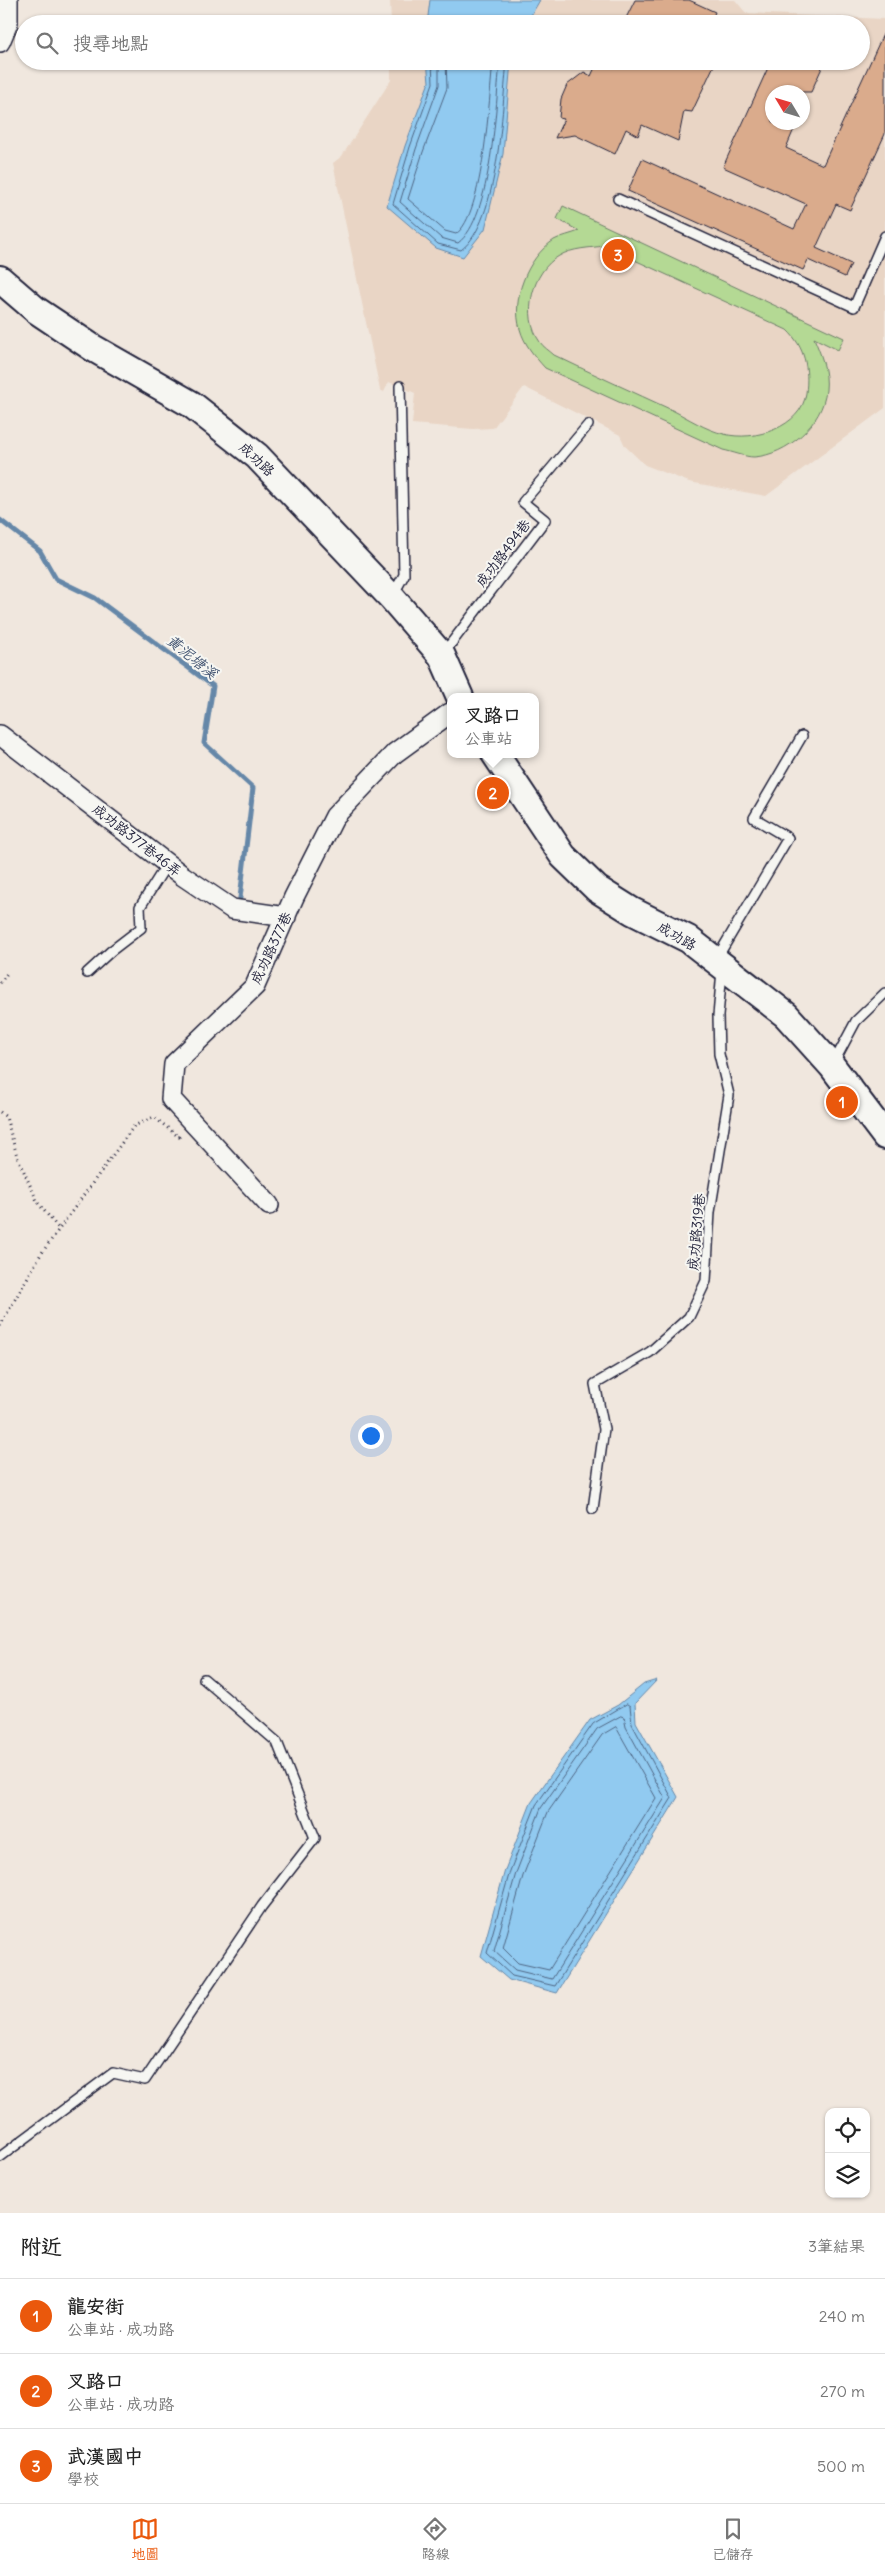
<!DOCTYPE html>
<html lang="zh-TW">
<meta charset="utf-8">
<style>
:root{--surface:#fff;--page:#f6f6f6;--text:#222;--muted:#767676;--line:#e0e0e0;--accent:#ea580c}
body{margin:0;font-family:Delius,"LXGW WenKai TC",sans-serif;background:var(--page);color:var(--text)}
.controls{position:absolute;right:15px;bottom:15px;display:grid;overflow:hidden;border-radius:10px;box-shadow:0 1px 4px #0004}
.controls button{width:45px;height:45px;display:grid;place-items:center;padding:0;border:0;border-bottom:1px solid var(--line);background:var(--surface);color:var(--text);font:25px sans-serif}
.compass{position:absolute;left:765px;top:85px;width:45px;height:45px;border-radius:50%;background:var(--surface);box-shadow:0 1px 4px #0004;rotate:308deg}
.you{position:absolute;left:370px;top:1435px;width:18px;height:18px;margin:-12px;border:4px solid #fff;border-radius:50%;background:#1a73e8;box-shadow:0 0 0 8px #1a73e833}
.badge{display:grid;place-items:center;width:32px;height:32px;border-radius:50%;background:var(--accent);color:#fff;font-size:16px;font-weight:700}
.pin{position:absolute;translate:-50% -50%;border:2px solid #fff;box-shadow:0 1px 5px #0006}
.popup{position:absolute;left:447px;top:693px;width:92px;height:65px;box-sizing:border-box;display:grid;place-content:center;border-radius:10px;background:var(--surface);filter:drop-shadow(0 1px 4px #0005);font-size:16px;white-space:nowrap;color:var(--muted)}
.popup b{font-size:19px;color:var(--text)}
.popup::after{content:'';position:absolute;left:50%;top:100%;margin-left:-10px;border:10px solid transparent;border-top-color:var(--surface)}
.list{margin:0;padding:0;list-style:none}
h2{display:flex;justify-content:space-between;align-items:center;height:65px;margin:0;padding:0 20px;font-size:21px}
h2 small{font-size:16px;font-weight:400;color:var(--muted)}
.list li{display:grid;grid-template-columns:32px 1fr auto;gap:15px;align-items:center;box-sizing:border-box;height:75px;padding:0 20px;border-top:1px solid var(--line)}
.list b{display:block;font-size:19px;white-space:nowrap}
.list p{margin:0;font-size:16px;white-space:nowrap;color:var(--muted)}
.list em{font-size:16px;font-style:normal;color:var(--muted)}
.icon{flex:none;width:28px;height:28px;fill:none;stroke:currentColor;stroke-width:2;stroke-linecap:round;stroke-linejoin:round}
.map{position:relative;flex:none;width:885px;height:2213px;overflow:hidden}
.search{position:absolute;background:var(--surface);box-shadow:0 1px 4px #0004;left:15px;right:15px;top:15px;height:55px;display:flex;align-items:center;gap:12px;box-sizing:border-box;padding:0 18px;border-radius:28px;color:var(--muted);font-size:19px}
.sheet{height:290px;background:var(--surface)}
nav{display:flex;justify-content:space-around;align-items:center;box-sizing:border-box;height:70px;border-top:1px solid var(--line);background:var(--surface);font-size:14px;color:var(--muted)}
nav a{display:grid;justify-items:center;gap:2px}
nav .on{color:var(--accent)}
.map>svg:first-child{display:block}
.built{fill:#e9d5c5;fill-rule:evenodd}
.green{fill:#b4d994;stroke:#6b7e68;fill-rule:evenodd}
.water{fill:#91caf0;stroke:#6587a8}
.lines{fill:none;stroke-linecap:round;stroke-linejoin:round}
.shore{stroke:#4e6583;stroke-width:1}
.stream{stroke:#6587a8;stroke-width:5}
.building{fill:#daab8c;stroke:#22223b}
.lane-casing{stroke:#22223b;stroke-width:12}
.street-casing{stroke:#22223b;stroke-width:22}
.secondary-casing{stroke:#22223b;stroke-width:30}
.path{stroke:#22223b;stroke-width:3;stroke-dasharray:1 4;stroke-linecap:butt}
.lane{stroke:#f6f6f2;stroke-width:9}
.street{stroke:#f6f6f2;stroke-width:19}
.secondary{stroke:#f6f6f2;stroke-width:26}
.labels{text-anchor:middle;stroke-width:4;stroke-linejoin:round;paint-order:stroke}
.street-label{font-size:14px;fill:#22223b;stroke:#f6f6f2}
.water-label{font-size:15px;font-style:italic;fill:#435471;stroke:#f6f6f2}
</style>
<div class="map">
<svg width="885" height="2213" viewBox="0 0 885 2213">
<rect width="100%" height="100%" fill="#f0e7de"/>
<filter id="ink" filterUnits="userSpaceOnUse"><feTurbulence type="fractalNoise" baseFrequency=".02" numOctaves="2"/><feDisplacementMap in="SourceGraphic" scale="10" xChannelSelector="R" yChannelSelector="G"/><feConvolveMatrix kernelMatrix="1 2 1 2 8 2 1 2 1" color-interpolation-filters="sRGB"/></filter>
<g filter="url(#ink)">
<!-- built -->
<path class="built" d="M390,0H735L746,13L885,19V408L766,496L689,482L645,465L625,446L620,435L524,387L493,428L473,429L412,424L415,393L389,382L384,392L380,390L333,163L342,156L391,80V61H861V24H391ZM772,92H802V122H772Z"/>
<!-- green -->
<path class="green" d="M563,206L844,338L838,350L814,338C821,355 828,371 826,390C823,424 787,455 754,457C745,457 733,452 723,450L545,368C535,357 524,344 520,329C511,299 527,258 554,240C561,236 572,234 579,231L557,219ZM604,246L787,330C805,347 809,369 806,393C802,427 754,442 724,434C706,430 688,418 672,410C633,392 593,374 554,355C550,351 543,347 540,342C521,316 532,271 559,256C572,248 590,248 604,246Z"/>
<!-- water -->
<path class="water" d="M430,0H540L526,24H427Z
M427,61H511L503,154L485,229L463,257L436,248L387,206L405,146L429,82Z
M657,1680L635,1703L636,1722L678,1797L557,1993L509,1980L481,1956L505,1870L531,1803L590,1720L618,1705L644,1684Z"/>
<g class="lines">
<!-- shore -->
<path class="shore" d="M432,61L433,83L410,147L393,204L438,244L461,250C499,222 502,107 507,61
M439,61V85L416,149L400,202L441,238L458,243C492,218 496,103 500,61
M446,61L447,88L423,152L408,199L445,231L456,234C484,214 489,98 493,61
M627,1704L630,1706L632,1724L672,1798L555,1986L512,1976L487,1953L510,1871L536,1805L593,1724Z
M621,1716L624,1717L626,1727L665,1798L552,1979L515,1970L494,1951L516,1873L541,1808L597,1729Z
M616,1727L656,1798L549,1970L518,1963L503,1948L523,1876L548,1812L602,1735Z"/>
<!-- stream -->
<path class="stream" d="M0,520L40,551L56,579L95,598L213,686L204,743L253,788L240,898"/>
</g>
<!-- building -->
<path class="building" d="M635,0H689L715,12L710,24H623Z
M885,30V134L850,210L836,204L816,248L851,264L845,277L808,260L803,270L628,191L642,159L794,229L806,204L723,167L771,61H825L811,92H772V122H797L786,148L823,165Z
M598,61H716L692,112L684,111L678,141L642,125L638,136L626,129L615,154L575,135L555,138L564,119L559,118L561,99L567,85L584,72L591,76Z"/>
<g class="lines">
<!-- lane casing -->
<g class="lane-casing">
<path id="lane" d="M618,199L854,307L885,236
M393,595L404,575L400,386
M443,654L545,520L523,502L588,425
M717,958L788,838L754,818L802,736
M87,973L111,951L141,928L140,907L167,864
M833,1064L856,1021L885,993
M593,1509L604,1429L595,1384L650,1352L689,1317L706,1281L710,1212L729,1095L719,1054L718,1016L722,971
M0,2157L113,2073L145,2080L262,1906L315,1838L277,1742L204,1679"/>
</g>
<!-- street casing -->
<g class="street-casing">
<path id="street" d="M0,42L8,23V0
M0,735L183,876L232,909L286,917
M269,1205L171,1099L174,1064L255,986L294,897L335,816L395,753L450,713"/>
</g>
<!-- secondary casing -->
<g class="secondary-casing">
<path id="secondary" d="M0,279L36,310L93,348L191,404L257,456L392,598L442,656L460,697
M495,754L563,856L597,889L632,911L688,939L786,1015L832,1066L885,1136"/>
</g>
<!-- path -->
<path class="path" d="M0,983L8,972
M0,1112L6,1117L17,1156L38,1203L59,1229
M0,1326L41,1254L134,1126L154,1117L179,1137L182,1134"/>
<!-- lane -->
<use href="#lane" class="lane"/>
<!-- street -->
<use href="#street" class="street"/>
<!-- secondary -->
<use href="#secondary" class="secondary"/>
</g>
</g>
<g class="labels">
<!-- street labels -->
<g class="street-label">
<text transform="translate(257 459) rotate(43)" y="5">成功路</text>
<text transform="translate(503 553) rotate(-53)" y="5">成功路494巷</text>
<text transform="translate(137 840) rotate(38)" y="5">成功路377巷46弄</text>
<text transform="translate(677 936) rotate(30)" y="5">成功路</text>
<text transform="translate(271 948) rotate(-65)" y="5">成功路377巷</text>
<text transform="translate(696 1232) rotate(-85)" y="5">成功路319巷</text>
</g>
<!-- water labels -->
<g class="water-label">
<text transform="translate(192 657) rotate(39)" y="5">黃泥塘溪</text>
</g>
</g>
</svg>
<div class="controls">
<button><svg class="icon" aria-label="locate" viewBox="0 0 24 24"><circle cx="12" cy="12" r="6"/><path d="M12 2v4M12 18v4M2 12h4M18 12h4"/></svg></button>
<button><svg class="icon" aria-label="layers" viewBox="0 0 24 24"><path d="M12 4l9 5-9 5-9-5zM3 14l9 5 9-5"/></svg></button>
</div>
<svg class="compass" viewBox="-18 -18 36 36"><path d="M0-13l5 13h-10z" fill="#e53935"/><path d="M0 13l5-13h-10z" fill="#767676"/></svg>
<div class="you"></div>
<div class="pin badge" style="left:842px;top:1102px">1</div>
<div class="pin badge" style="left:493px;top:793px">2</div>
<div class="popup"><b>叉路口</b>公車站</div>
<div class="pin badge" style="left:618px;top:255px">3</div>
<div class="search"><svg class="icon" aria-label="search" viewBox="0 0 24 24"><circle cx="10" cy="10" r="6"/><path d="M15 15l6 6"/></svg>搜尋地點</div>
</div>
<section class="sheet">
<h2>附近<small>3筆結果</small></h2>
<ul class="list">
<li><span class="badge">1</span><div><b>龍安街</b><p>公車站 · 成功路</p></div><em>240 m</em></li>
<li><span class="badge">2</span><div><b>叉路口</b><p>公車站 · 成功路</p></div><em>270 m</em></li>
<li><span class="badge">3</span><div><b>武漢國中</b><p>學校</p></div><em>500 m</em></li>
</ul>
</section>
<nav>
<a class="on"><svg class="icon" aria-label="map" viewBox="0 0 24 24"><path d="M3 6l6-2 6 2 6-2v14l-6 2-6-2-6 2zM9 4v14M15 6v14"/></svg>地圖</a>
<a><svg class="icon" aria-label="directions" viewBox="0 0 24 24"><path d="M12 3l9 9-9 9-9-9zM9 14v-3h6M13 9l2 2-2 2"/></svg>路線</a>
<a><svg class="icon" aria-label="saved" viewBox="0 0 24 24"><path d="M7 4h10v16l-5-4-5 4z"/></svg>已儲存</a>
</nav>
